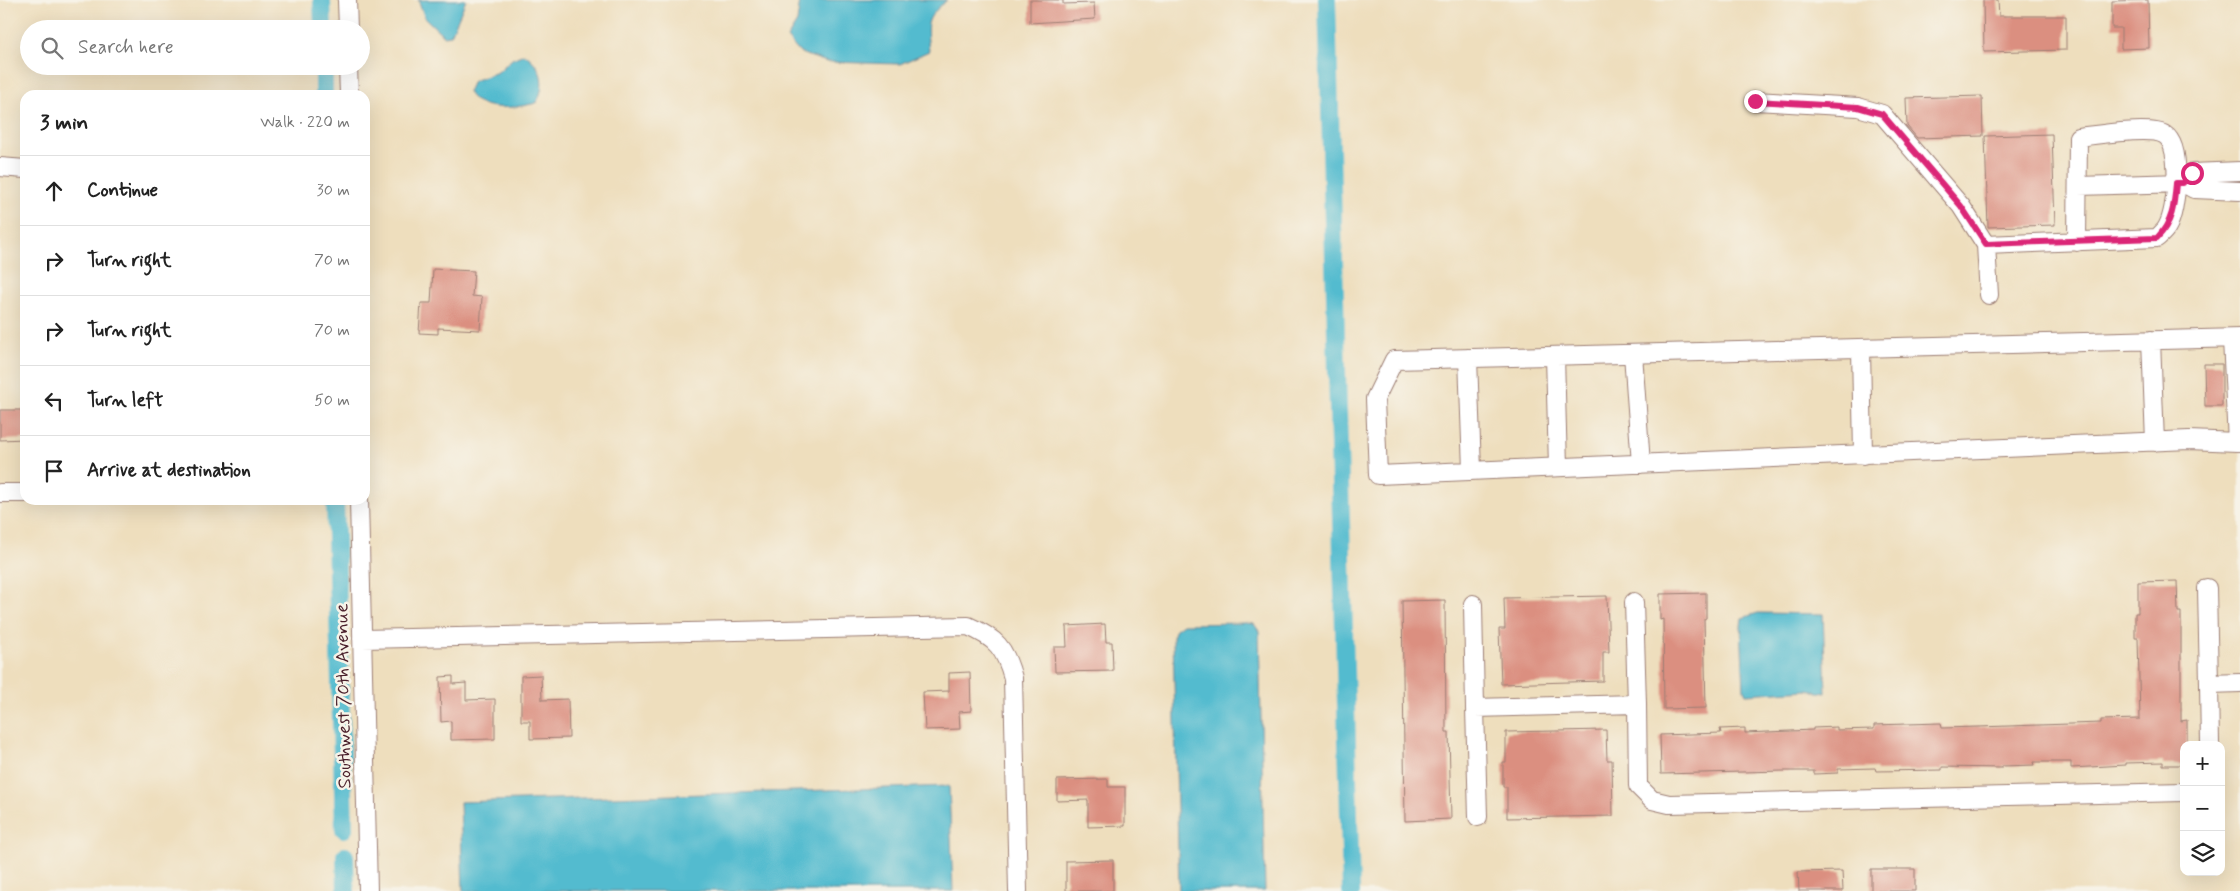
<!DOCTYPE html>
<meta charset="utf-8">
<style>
:root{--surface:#fff;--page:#f6f6f6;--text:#222;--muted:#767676;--line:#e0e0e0}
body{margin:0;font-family:Mynerve,sans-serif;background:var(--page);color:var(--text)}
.controls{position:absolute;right:15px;bottom:15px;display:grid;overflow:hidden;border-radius:10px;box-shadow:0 5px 20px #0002}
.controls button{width:45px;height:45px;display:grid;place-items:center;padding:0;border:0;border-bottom:1px solid var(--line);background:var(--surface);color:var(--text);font:25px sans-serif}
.stop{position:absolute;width:15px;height:15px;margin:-11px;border:4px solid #db2777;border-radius:50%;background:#fff}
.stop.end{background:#db2777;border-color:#fff;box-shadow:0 1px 5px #0008}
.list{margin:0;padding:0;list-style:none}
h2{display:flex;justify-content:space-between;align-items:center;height:65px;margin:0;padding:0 20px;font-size:21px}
h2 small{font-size:16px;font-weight:400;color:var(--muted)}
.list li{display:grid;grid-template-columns:32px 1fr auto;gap:15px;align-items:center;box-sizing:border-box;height:70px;padding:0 20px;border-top:1px solid var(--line)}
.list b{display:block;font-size:19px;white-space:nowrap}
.list em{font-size:16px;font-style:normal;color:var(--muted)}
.icon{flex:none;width:28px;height:28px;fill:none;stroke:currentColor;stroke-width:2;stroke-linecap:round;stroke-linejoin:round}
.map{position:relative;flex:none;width:2240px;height:891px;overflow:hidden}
.search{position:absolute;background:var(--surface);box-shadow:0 5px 20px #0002;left:20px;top:20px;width:350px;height:55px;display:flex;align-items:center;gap:12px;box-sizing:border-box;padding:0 18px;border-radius:28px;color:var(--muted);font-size:19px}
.panel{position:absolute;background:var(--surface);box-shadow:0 5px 20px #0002;left:20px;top:90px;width:350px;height:415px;border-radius:15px}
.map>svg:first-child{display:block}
.water{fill:#52bbcf;stroke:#4e6d7d}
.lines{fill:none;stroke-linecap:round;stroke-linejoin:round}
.canal{stroke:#52bbcf;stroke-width:18}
.building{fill:#db8f80}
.minor-casing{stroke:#9c7e74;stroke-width:20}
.minor{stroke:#fff;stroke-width:18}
.route{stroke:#db2777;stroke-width:6}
.labels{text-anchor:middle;stroke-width:5;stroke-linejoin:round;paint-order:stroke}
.street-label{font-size:19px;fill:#4a1f2b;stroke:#f7f3e8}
</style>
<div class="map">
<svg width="2240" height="891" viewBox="0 0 2240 891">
<rect width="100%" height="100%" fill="#f7f3e8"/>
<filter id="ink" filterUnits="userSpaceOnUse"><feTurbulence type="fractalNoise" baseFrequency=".02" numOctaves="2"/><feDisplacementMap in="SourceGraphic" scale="10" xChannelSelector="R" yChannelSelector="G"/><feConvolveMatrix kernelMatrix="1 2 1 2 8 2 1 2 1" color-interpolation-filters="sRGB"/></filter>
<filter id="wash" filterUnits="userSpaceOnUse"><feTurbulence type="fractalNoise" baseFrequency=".0096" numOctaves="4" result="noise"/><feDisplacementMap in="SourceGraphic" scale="20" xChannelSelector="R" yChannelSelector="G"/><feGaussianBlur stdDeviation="1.12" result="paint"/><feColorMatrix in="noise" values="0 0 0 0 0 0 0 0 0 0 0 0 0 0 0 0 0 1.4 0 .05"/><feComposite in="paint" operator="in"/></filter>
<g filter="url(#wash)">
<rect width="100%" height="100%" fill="#eedebd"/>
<!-- water -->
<path class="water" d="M418,0H466L451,35L444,36L425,18Z
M800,0H947C925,19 926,22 929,51L900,64L827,62L800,53L787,38L797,22Z
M524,54C542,65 547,85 536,103C516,108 479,113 468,92L473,81L498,72L512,59Z
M1758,613L1823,614L1826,693L1807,690L1746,694L1744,690L1741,626L1742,618Z
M1245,623L1254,624L1259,631L1265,891H1179L1173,637L1176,629L1183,624Z
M949,786L953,891H463L460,802Z"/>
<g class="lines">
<!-- canal -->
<path class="canal" d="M322,0L323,29
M1327,0L1351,891
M324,66V95
M335,500L344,829
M345,856L346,891"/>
</g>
<g id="blocks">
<!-- building -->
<path class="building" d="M1030,0H1063V4L1094,3L1095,19L1030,23Z
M1983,0H1998L1999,16H2066V50L1984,52Z
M2148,0L2149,48L2121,49V28H2112V1Z
M1982,96L1983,136L1917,138L1907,126L1906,98Z
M2052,134L2055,225L1988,227L1985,136Z
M433,269L474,271L472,296L482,297L480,330L438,328V334L419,333L421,303H431Z
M2204,364H2222V406H2205Z
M0,410H25V439L0,440Z
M2177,581L2178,612H2181V721L2187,720V745H2184V765H2163V762L2126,763V765L2071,768V762H2033L2034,765L2002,766V768L1942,767V770L1876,771L1875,768L1838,769V773L1814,774V771H1783L1661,774L1660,735L1721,733L1720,729L1745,728V733L1813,730V728L1837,727V730L1874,729V725L1941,723L1942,728L1978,727L2070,724L2101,723V720L2140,719L2138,638H2135V613H2138V582Z
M1706,593V618L1704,619L1706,708L1664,709L1663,619L1660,620V594Z
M1607,596L1609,652H1603V681L1501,684L1499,629H1505L1504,598Z
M1445,600L1446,732H1449L1451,819L1405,821L1402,601Z
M1105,624L1106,642H1112L1113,671L1055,672L1054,647H1067L1066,626Z
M970,672L971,711L959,712L960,729L925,730L923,692L949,691V673Z
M541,675L542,700L568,699L569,738L530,739V721H521V676Z
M453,676V684L466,683V700L495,699V739L451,740V721L441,722L440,677Z
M1606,730L1607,760H1612L1613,816L1507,818V787H1503V762H1506V732Z
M1108,779V787H1125V826L1088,827V800L1057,801V780Z
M1113,860V891H1066V861Z
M1871,869H1915V891H1871Z
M1842,871L1843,891H1799L1798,872Z"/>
</g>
</g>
<g filter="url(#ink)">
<use href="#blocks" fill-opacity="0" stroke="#9c7e74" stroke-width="1"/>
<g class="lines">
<!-- minor casing -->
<g class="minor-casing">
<path id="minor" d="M347,0L348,29
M348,66L349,95
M1755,101L1858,107L1882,114L1961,206L1986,245
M0,167L25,169
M2183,183L2192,173L2240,171
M2078,186L2183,183L2194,189L2240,191
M1989,295L1986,245L2157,238C2160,235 2165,231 2167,227C2177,211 2183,147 2165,135C2152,126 2095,135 2078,137L2077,242
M2232,339L2237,442H2240
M2151,340L2155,442
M1861,348L1863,455
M1633,354L1641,464
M1555,356L1558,467
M1468,358L1472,470
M2237,442L2189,440L1378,475L1375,399L1394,360L2240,338
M0,493H25
M359,500L368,891
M2207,588L2209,684
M1634,602L1637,704
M1473,604L1475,708L1637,704L1638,786L1652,800L1669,804L2184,792
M362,639L968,626C996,638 1005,648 1013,678L1018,891
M1475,708L1478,817
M2210,745L2209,684L2240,683"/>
</g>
<!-- minor -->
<use href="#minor" class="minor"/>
</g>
</g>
<g class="lines" filter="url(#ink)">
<!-- route -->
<path class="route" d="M1755,101L1858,107L1882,114L1961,206L1986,244L2157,238C2173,221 2174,206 2176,183H2183L2192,173"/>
</g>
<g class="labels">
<!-- street labels -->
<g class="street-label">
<text transform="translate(342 696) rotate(-91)" y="7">Southwest 70th Avenue</text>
</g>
</g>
</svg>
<div class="controls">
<button>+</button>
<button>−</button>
<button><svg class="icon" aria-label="layers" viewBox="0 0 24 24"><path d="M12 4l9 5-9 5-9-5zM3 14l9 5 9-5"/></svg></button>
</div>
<div class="stop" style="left:2192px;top:173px"></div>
<div class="stop end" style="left:1755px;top:101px"></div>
<div class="search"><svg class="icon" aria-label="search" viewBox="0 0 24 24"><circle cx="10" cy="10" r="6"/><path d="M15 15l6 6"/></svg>Search here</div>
<section class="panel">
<h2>3 min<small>Walk · 220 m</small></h2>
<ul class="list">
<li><svg class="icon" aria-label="ahead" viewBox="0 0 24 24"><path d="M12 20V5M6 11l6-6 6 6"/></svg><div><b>Continue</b></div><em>30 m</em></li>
<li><svg class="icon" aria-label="right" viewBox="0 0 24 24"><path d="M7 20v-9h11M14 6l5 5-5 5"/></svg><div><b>Turn right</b></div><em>70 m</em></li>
<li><svg class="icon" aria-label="right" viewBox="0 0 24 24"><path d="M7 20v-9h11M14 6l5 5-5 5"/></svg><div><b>Turn right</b></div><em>70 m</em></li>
<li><svg class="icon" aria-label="left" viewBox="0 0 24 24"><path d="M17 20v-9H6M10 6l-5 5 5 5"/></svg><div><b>Turn left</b></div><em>50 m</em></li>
<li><svg class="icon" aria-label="arrive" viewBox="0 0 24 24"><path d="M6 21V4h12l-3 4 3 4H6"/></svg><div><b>Arrive at destination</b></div></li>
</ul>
</section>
</div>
